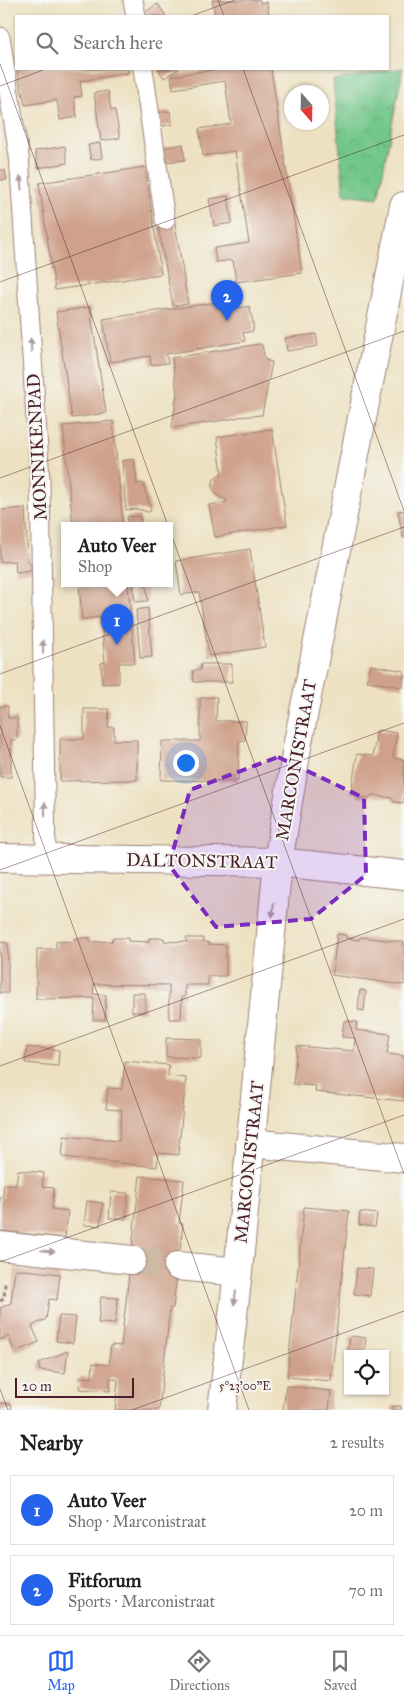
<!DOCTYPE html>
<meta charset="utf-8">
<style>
:root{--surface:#fff;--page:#f2f2f2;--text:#202124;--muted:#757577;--line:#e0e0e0;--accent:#2563eb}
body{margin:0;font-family:"IM FELL Great Primer",serif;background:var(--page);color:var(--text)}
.controls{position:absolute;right:15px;bottom:15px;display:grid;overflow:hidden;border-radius:0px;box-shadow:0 1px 4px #0004}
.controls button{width:45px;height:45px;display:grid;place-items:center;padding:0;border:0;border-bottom:1px solid var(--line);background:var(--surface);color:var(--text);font:25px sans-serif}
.compass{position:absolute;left:284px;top:85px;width:45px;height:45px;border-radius:50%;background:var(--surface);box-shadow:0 1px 4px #0004;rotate:160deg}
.scale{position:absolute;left:15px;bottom:12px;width:119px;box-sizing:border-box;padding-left:5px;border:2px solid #4a1f2b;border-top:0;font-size:14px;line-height:18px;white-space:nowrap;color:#4a1f2b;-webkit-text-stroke:4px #f6f6f2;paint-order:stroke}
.you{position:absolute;left:185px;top:762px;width:18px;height:18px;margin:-12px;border:4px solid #fff;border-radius:50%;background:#1a73e8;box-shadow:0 0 0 8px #1a73e833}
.badge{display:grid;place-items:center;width:32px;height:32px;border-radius:50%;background:var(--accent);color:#fff;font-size:16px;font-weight:700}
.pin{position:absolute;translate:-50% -41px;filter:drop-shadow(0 1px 2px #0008)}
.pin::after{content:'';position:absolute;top:26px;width:18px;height:15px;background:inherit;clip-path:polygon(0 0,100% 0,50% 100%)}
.popup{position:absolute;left:61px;top:522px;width:112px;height:65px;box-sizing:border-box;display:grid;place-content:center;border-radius:0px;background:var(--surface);filter:drop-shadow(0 1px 4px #0005);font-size:16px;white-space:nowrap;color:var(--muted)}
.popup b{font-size:19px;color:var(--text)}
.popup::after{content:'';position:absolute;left:50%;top:100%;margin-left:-10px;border:10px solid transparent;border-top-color:var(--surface)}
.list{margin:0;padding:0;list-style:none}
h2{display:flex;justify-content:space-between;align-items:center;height:65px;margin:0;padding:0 20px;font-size:21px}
h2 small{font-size:16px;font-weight:400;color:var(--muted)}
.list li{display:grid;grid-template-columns:32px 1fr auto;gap:15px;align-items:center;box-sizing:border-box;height:70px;margin:0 10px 10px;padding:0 10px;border:1px solid var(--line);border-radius:0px}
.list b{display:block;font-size:19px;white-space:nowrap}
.list p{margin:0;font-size:16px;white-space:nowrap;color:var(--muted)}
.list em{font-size:16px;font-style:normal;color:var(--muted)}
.icon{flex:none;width:28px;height:28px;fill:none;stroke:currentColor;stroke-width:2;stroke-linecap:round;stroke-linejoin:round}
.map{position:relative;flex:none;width:404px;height:1410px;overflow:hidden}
.search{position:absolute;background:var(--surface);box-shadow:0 1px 4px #0004;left:15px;right:15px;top:15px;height:55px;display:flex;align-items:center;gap:12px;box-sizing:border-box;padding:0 18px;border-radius:0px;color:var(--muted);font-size:19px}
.sheet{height:225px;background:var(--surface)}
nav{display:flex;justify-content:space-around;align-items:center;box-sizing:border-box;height:70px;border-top:1px solid var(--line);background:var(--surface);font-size:14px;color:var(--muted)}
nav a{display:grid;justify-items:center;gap:2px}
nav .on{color:var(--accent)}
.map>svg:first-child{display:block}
.park{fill:url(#park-crowns);stroke:#5e735b}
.building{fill:#cfa18b}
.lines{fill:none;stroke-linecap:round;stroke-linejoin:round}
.street-tunnel{stroke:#ccbaa3;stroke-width:28;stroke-dasharray:28 14;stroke-linecap:butt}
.lane-casing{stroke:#9c8076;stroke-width:21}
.street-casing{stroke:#9c8076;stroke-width:30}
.secondary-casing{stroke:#9c8076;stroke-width:30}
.path{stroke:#9c8076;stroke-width:3;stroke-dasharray:4 4;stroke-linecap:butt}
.lane{stroke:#fff;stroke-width:19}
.street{stroke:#fff;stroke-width:28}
.secondary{stroke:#fff;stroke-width:28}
.oneway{fill:#ae9aa0}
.marked{fill:#7b2cbf;fill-opacity:0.2;stroke:#7b2cbf;stroke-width:4;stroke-dasharray:10 6;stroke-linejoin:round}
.ticks{fill:none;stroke:#4a1f2b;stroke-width:1;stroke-opacity:0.45}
.labels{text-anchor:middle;stroke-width:4;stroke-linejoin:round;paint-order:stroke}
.street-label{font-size:18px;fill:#4a1f2b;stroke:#f6f6f2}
.ticks-label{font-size:12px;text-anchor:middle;fill:#4a1f2b;stroke:#f6f6f2;stroke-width:4;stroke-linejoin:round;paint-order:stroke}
</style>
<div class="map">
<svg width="404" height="1410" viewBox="0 0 404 1410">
<defs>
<pattern id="park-crowns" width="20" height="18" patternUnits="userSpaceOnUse" patternTransform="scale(1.25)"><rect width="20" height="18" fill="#73c78b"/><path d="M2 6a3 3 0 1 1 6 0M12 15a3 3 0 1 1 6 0" fill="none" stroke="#65aa78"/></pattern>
</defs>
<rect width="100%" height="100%" fill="#f6f6f2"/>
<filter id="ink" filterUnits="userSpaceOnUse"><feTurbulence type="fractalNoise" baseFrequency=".02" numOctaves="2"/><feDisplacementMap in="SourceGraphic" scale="10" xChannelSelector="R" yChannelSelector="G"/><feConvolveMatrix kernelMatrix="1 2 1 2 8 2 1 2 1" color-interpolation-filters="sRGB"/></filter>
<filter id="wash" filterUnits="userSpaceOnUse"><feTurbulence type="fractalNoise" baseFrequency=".0096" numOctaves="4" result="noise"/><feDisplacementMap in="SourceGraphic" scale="20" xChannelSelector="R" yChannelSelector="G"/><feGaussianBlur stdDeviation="1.12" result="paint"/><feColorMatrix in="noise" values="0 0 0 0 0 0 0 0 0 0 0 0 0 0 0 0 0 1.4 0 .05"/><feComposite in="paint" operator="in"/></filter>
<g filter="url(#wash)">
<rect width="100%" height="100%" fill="#ede1c1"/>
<!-- park -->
<path class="park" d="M403,68L378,198L344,194L333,80Z"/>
<g id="blocks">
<!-- building -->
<path class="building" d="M212,0H260V3L267,2L269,16H215Z
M158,4L166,16H144L142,14Z
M17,69H128V73L80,81L82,96L74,97L77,117L60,120L57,100L25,105Z
M158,69H179L164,78Z
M217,69H271L302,273L236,282L233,260L216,262L214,248L249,243L235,151L203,156L201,141L199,129L231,124L225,81L173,89L171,76Z
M108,91L111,110H115L120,138L101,141L94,93Z
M170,111L172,124L158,127L156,113Z
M100,143L102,158L91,160L88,145Z
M183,144L185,160L164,162L162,148Z
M65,146L67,163L38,168L35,151Z
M145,167L161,274L55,290L39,183Z
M0,170H5L7,180H0Z
M228,196L232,223L214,226L209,199Z
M175,223L188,304L173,306L158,226Z
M238,299L239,308L249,306L253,322V331L243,333L245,341L166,354L168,363L151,365L150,356L110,362L103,319Z
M90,307L106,413L72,418L56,312Z
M316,334L318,346L287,351L285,338Z
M259,344L262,345L265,360L272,362L262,415L237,417V418L172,428L177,393L172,358Z
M113,421L123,526H73L63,426Z
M272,429L287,525L215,537L209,505L227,502L226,499H223L215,493L212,487L214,479L222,473L217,437Z
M134,459L137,484L143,483L151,511L148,512L138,509L126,510L122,461Z
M25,508L28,560L31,566V571L16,573L15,561L0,562V510Z
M404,510V538H403L398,511Z
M140,516L141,526H128L127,517Z
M250,549L265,647L209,656L199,592L181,595L176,561Z
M79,584H128L135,663H119V683L102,684L101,663L105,662L101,617L82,619Z
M133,584H146L148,601L135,602Z
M148,608L152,657L140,658L136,610Z
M201,664H232V682H194L193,670H200Z
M371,665L404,671L403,687L367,681Z
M217,697L216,721H246L245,740L239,741L238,781L161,780L162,741H200V698Z
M0,706H8V718H17V740H11V777H0Z
M84,709H109L108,727H114V740H137V780L60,781V739H84Z
M377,730L397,733L393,758L404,760V803L394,802L392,798L372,795L369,798L358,797L357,793H351L357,754L373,756Z
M337,934L346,935V938L359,940L360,937L404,942V985L332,975Z
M74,938H90V942L112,941V938H128V941L149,942V938H164V941L187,942L186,938H203V942H208V944L226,945V976H208V985H185V997H182L181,1019H169V985L94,984L93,994L106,995L105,1020H93L94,998L36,999L37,949H56V941L74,942Z
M0,942L8,943V993H0Z
M360,990L366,991L364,1011L358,1010Z
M132,993H145V1012H132Z
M344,1021L357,1022L356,1030L390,1034L387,1054L404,1056V1101L315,1092L316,1086L293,1084L297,1046L354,1051L355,1038L342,1037Z
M166,1038L201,1039V1058L166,1057Z
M27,1047L59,1050L58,1066L25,1063Z
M125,1061L169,1065L168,1076L186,1078L178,1155L158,1153L157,1167L62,1157L64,1136L119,1141L122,1110L106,1109L108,1088L122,1089Z
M18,1170L44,1173L42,1187L54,1188L52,1209L68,1211L65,1238L0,1231V1197H3L4,1184L16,1185Z
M140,1176L184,1180L179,1223L183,1224L173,1308H170L159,1410H115L118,1380L110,1378V1391L79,1389L80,1377L92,1378L93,1363L109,1365L111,1345L121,1346Z
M111,1192L128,1193L126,1219L109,1218Z
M87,1201L103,1203L100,1226L84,1225Z
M304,1207L349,1211L331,1381L287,1377Z
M360,1212L377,1214L375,1227L359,1225Z
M357,1268L373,1269L370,1296L354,1294Z
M15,1269L60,1274L57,1300L49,1299L46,1319L32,1326L39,1342L15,1352L8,1336L0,1340V1308L11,1303Z
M101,1297L118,1298L115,1324L98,1323Z
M59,1316L76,1317L73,1343L56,1341Z
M350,1336L366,1338L364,1354H348Z
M68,1351L65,1373L39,1370V1363Z
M286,1386L331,1391L329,1410H283Z
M0,1403L12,1404L11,1410H0Z
M392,1406H401V1410H391Z"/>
</g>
</g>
<g filter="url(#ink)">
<use href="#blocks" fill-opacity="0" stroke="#9c8076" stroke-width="1"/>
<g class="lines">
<!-- street-tunnel -->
<path class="street-tunnel" d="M132,1260L178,1266"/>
<!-- lane casing -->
<g class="lane-casing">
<path id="lane" d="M133,0L136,16
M0,37L19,155L40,481L46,858
M143,69L165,220"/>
</g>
<!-- street casing -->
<g class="street-casing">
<path id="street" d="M250,1143L404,1158
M0,1246L132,1260
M178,1266L238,1272
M222,1410L238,1272L278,862L298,742L404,206"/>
</g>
<!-- secondary casing -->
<g class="secondary-casing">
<path id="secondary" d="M0,858L278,862L404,875"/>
</g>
<!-- path -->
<path class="path" d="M0,1301L4,1299L5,1282"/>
<!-- lane -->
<use href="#lane" class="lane"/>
<!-- street -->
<use href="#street" class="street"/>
<!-- secondary -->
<use href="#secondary" class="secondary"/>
</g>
<!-- one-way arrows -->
<defs><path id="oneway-solid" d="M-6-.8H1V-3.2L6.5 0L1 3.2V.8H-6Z" transform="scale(1.25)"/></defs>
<g class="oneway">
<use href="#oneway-solid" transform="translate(21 183) rotate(-94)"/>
<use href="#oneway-solid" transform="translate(31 345) rotate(-94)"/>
<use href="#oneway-solid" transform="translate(43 647) rotate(-91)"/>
<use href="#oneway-solid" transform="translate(45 809) rotate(-91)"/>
<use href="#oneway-solid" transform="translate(273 910) rotate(96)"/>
<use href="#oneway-solid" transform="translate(48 1251) rotate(6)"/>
<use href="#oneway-solid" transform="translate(235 1298) rotate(97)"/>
</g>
</g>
<!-- marked area -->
<path class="marked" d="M278,757L364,798L366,875L311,919L216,927L169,865L190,790Z"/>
<!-- ticks -->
<path class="ticks" d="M218,0L224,16M191,16L235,0M0,64L404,1174M243,69L404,511M0,86L46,69M0,282L404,135M0,478L404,331M0,674L404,527M0,726L249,1410M0,870L404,723M0,1066L404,919M0,1262L404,1115M0,1389L8,1410M132,1410L404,1311"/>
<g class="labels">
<!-- street labels -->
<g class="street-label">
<text transform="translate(37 447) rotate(-93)" y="6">MONNIKENPAD</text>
<text transform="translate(296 760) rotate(-80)" y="6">MARCONISTRAAT</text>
<text transform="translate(202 861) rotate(1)" y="6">DALTONSTRAAT</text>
<text transform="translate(249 1162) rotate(-84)" y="6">MARCONISTRAAT</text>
</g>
</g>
<g class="ticks-label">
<text x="245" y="1390">5°23'00"E</text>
</g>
</svg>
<div class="controls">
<button><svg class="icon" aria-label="locate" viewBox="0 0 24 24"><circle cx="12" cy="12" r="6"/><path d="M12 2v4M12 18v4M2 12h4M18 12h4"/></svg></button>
</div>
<svg class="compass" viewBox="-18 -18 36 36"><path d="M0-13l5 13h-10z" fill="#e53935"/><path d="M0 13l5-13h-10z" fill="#757577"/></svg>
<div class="scale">20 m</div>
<div class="you"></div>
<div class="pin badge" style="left:117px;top:645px">1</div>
<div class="popup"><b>Auto Veer</b>Shop</div>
<div class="pin badge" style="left:227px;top:321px">2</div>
<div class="search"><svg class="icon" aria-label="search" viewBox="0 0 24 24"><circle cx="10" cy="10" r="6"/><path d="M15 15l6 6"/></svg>Search here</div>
</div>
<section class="sheet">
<h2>Nearby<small>2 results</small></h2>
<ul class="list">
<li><span class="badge">1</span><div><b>Auto Veer</b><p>Shop · Marconistraat</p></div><em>20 m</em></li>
<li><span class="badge">2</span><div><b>Fitforum</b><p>Sports · Marconistraat</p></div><em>70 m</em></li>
</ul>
</section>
<nav>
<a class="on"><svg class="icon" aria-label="map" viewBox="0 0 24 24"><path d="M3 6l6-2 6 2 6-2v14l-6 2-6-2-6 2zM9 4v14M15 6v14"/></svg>Map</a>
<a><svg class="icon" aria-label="directions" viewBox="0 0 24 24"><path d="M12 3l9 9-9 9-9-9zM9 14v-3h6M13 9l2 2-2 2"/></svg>Directions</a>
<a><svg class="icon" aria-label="saved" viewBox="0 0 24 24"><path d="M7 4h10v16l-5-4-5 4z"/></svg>Saved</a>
</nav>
